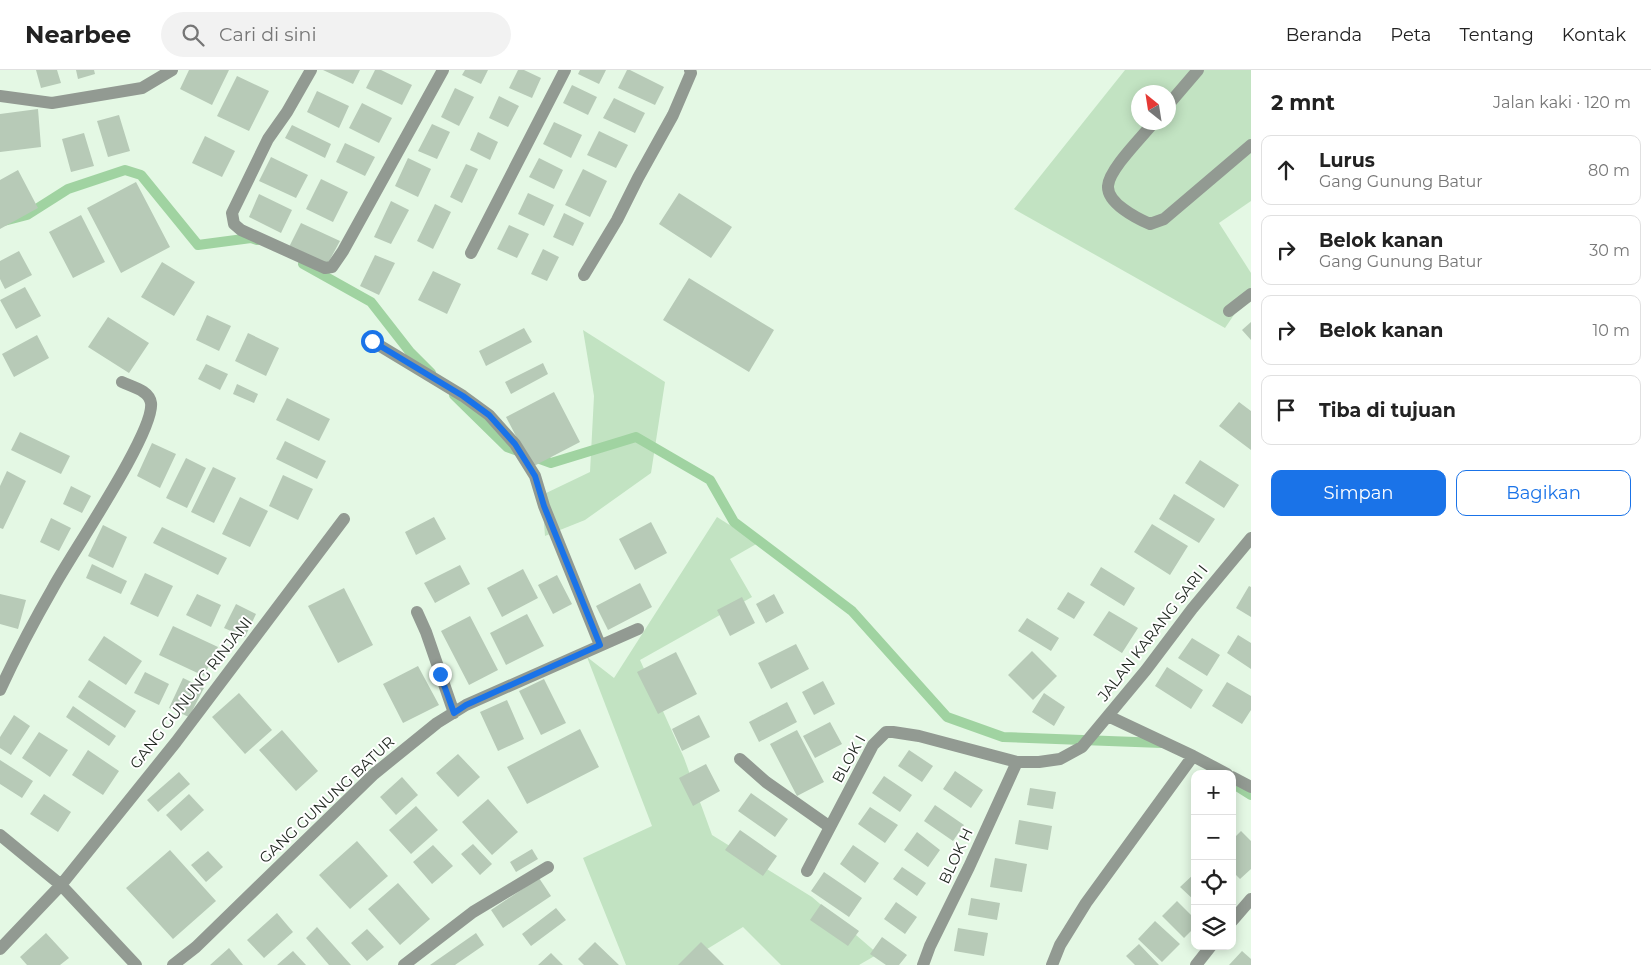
<!DOCTYPE html>
<html lang="id">
<meta charset="utf-8">
<style>
:root{--surface:#fff;--page:#f2f2f2;--text:#222;--muted:#767676;--line:#e0e0e0;--accent:#1a73e8}
body{margin:0;font-family:Montserrat,sans-serif;background:var(--page);color:var(--text)}
.controls{position:absolute;right:15px;bottom:15px;display:grid;overflow:hidden;border-radius:10px;box-shadow:0 2px 12px #0003}
.controls button{width:45px;height:45px;display:grid;place-items:center;padding:0;border:0;border-bottom:1px solid var(--line);background:var(--surface);color:var(--text);font:25px sans-serif}
.compass{position:absolute;left:1131px;top:15px;width:45px;height:45px;border-radius:50%;background:var(--surface);box-shadow:0 2px 12px #0003;rotate:330deg}
.stop{position:absolute;width:15px;height:15px;margin:-11px;border:4px solid #1a73e8;border-radius:50%;background:#fff}
.stop.end{background:#1a73e8;border-color:#fff;box-shadow:0 1px 5px #0008}
.list{margin:0;padding:0;list-style:none}
h2{display:flex;justify-content:space-between;align-items:center;height:65px;margin:0;padding:0 20px;font-size:21px}
h2 small{font-size:16px;font-weight:400;color:var(--muted)}
.list li{display:grid;grid-template-columns:32px 1fr auto;gap:15px;align-items:center;box-sizing:border-box;height:70px;margin:0 10px 10px;padding:0 10px;border:1px solid var(--line);border-radius:10px}
.list b{display:block;font-size:19px;white-space:nowrap}
.list p{margin:0;font-size:16px;white-space:nowrap;color:var(--muted)}
.list em{font-size:16px;font-style:normal;color:var(--muted)}
.actions{display:flex;gap:10px;padding:15px 20px}
.actions a{flex:1;padding:11px 0;border:1px solid var(--accent);border-radius:10px;text-align:center;font-size:18px;color:var(--accent)}
.actions .main{background:var(--accent);color:#fff}
.icon{flex:none;width:28px;height:28px;fill:none;stroke:currentColor;stroke-width:2;stroke-linecap:round;stroke-linejoin:round}
.map{position:relative;flex:none;width:1251px;height:895px;overflow:hidden}
header{display:flex;align-items:center;gap:30px;box-sizing:border-box;height:70px;padding:0 25px;background:var(--surface);border-bottom:1px solid var(--line)}
header strong{font-size:24px}
nav{display:flex;gap:28px;margin-inline-start:auto;font-size:18px}
.search{width:350px;height:45px;background:var(--page);display:flex;align-items:center;gap:12px;box-sizing:border-box;padding:0 18px;border-radius:28px;color:var(--muted);font-size:19px}
main{display:flex}
aside{flex:1;background:var(--surface)}
.map>svg:first-child{display:block}
.green{fill:#c2e3c2;fill-rule:evenodd}
.lines{fill:none;stroke-linecap:round;stroke-linejoin:round}
.stream{stroke:#a0d3a1;stroke-width:10}
.building{fill:#b7cab7}
.minor{stroke:#929a92;stroke-width:12}
.route{stroke:#1a73e8;stroke-width:6}
.labels{text-anchor:middle;stroke-width:4;stroke-linejoin:round;paint-order:stroke}
.street-label{font-size:15px;fill:#222922;stroke:#fff}
</style>
<header>
<strong>Nearbee</strong>
<div class="search"><svg class="icon" aria-label="search" viewBox="0 0 24 24"><circle cx="10" cy="10" r="6"/><path d="M15 15l6 6"/></svg>Cari di sini</div>
<nav><a>Beranda</a><a>Peta</a><a>Tentang</a><a>Kontak</a></nav>
</header>
<main>
<div class="map">
<svg width="1251" height="895" viewBox="0 0 1251 895">
<rect width="100%" height="100%" fill="#e4f8e4"/>
<!-- green -->
<path class="green" d="M1125,0H1251V131L1219,153L1251,203V220L1225,258L1014,139ZM1138,22H1168V52H1138Z
M583,260L665,312L651,403L585,450L545,466L542,425L590,402L594,326Z
M717,447L758,473L730,489L752,527L640,590L684,688L712,765L812,827L878,884L859,895H781L743,857L681,895H626L583,788L652,756L587,587L614,608Z"/>
<g class="lines">
<!-- stream -->
<path class="stream" d="M0,152L27,145L68,119L125,100L141,105L198,175L251,168L257,170
M303,194L371,232L410,282L431,303
M454,325L507,377L551,393L636,367L710,410L734,452L852,541L947,647L1003,667L1162,673
M1232,713L1251,725"/>
</g>
<!-- building -->
<path class="building" d="M36,0H57L61,13L41,18Z
M76,0H94L95,4L78,9Z
M189,0H229L212,35L180,19Z
M323,0H360L353,14Z
M375,0H381L412,15L402,35L366,18Z
M465,0H488L481,14L462,5Z
M518,0H524L541,8L532,28L509,18Z
M580,0H606L599,14L578,4Z
M627,0H630L664,17L655,35L618,18Z
M237,6L269,21L249,61L217,46Z
M572,15L597,27L588,45L563,33Z
M455,18L474,27L459,56L441,47Z
M317,21L349,36L339,58L307,42Z
M499,26L519,36L508,57L489,48Z
M614,28L645,43L635,63L603,48Z
M362,33L392,48L379,73L349,58Z
M38,39L41,77L0,82V44Z
M119,45L130,81L108,87L97,51Z
M554,52L582,65L571,88L543,74Z
M432,54L450,62L437,89L418,81Z
M292,55L331,74L325,88L285,68Z
M599,61L628,75L616,98L587,85Z
M478,62L498,72L490,90L470,80Z
M84,63L94,96L71,102L62,69Z
M205,66L235,81L222,107L192,93Z
M345,73L375,87L365,106L336,92Z
M271,87L308,105L296,128L259,111Z
M408,88L431,99L418,127L395,116Z
M539,88L563,100L554,119L529,107Z
M466,94L478,99L462,133L450,127Z
M583,99L607,111L590,147L565,135Z
M18,100L38,138L0,159V110Z
M321,109L348,122L333,152L306,139Z
M136,112L170,177L121,203L87,138Z
M528,123L554,135L544,156L518,144Z
M679,123L732,157L711,188L659,154Z
M259,124L292,140L281,163L249,147Z
M391,131L409,140L391,174L374,167Z
M435,134L451,142L433,179L417,171Z
M564,143L584,153L573,176L553,167Z
M81,145L105,192L73,208L49,162Z
M301,153L340,171L327,195L289,177Z
M509,155L529,164L517,188L497,179Z
M543,179L559,187L547,211L531,204Z
M19,181L32,205L5,219L0,209V191Z
M375,185L395,193L379,225L360,216Z
M162,192L195,212L174,246L141,227Z
M433,201L461,214L447,244L418,230Z
M689,208L774,260L749,302L663,250Z
M25,217L41,246L16,259L0,230Z
M207,245L231,256L219,281L196,270Z
M108,247L149,273L129,303L88,277Z
M1251,252V270L1242,260Z
M524,258L532,272L486,296L479,281Z
M248,263L279,278L266,306L235,291Z
M37,265L49,288L14,307L2,284Z
M543,293L548,304L511,324L505,312Z
M206,294L228,304L220,320L198,309Z
M237,314L258,324L254,333L233,324Z
M554,322L580,372L532,397L506,347Z
M287,328L330,349L319,371L276,350Z
M1239,332L1251,341V380L1219,356Z
M20,362L70,386L61,404L11,380Z
M285,371L326,391L317,409L276,389Z
M152,373L176,384L160,418L137,406Z
M186,388L206,398L187,438L166,428Z
M1200,390L1239,415L1224,438L1185,413Z
M213,397L236,408L214,453L191,442Z
M7,401L26,411L3,459L0,458V416Z
M283,405L313,419L298,450L269,436Z
M71,416L91,426L82,443L63,434Z
M1174,424L1215,449L1199,473L1159,449Z
M240,427L268,441L250,477L222,464Z
M434,447L446,469L416,485L405,462Z
M51,448L71,458L59,481L40,472Z
M651,452L667,483L635,500L619,469Z
M1152,454L1188,476L1170,505L1134,482Z
M103,455L127,467L113,498L88,486Z
M162,457L227,488L218,505L153,473Z
M92,494L127,511L121,524L86,508Z
M460,495L470,514L435,533L424,513Z
M1101,497L1135,518L1124,536L1090,515Z
M523,499L538,528L502,547L487,518Z
M145,503L173,516L158,547L130,534Z
M557,505L572,534L553,544L538,515Z
M640,513L652,537L608,560L596,536Z
M1249,516L1251,517V547L1236,538Z
M344,518L373,575L338,593L308,536Z
M1068,522L1085,532L1074,549L1057,539Z
M0,524L26,530L18,559L0,554Z
M197,524L221,535L211,557L186,545Z
M774,524L784,543L766,553L756,534Z
M742,527L755,553L730,566L717,540Z
M236,534L256,544L245,567L224,558Z
M1109,541L1138,558L1122,583L1093,565Z
M527,544L544,576L506,595L490,563Z
M470,546L498,600L469,615L441,561Z
M1027,548L1059,568L1051,581L1018,561Z
M173,556L218,577L204,606L159,585Z
M1238,565L1251,573V599L1227,583Z
M104,566L142,591L126,615L88,590Z
M1192,568L1220,585L1207,606L1178,588Z
M796,574L809,599L771,619L758,593Z
M1032,581L1057,606L1033,630L1008,605Z
M676,582L697,624L658,644L637,602Z
M418,596L439,635L403,653L383,614Z
M1167,597L1203,620L1191,639L1155,616Z
M145,602L169,614L159,635L134,623Z
M183,608L204,618L189,647L169,638Z
M544,609L566,653L541,665L519,621Z
M89,610L136,641L125,658L78,627Z
M823,611L835,634L814,645L802,622Z
M1227,612L1251,626V640L1242,654L1212,636Z
M239,623L272,660L245,684L212,647Z
M1044,623L1065,637L1054,656L1032,642Z
M507,630L524,669L498,681L480,642Z
M787,632L797,652L759,672L749,652Z
M73,636L116,666L109,676L66,647Z
M14,645L30,656L11,685L0,678V667Z
M699,645L710,667L682,681L672,659Z
M830,652L842,674L815,688L803,666Z
M580,659L599,697L527,734L507,697Z
M282,660L318,701L296,721L259,680Z
M797,660L824,712L797,726L770,674Z
M39,662L68,680L50,707L22,688Z
M88,680L119,701L103,725L72,705Z
M909,680L933,696L922,712L898,696Z
M458,684L480,707L458,727L436,703Z
M0,690L33,711L22,728L0,714Z
M706,694L720,721L693,736L679,708Z
M955,701L983,720L971,738L943,719Z
M179,702L190,714L158,742L147,730Z
M884,706L912,725L900,742L872,723Z
M402,707L418,725L396,745L380,727Z
M1030,718L1056,722L1053,739L1027,735Z
M751,723L788,749L775,767L738,741Z
M44,724L71,742L58,762L30,744Z
M189,724L204,740L181,761L166,745Z
M488,729L518,762L492,785L462,752Z
M935,735L964,755L953,771L924,751Z
M416,736L438,760L411,784L389,760Z
M870,737L898,755L885,773L858,754Z
M1019,750L1052,756L1048,780L1015,774Z
M740,760L777,786L763,806L725,780Z
M1241,761L1251,771V799L1240,809L1232,801V770Z
M917,762L940,780L928,797L904,780Z
M357,771L388,806L350,839L319,805Z
M473,774L492,794L480,805L461,784Z
M433,775L453,796L432,814L413,792Z
M853,775L879,793L865,813L840,794Z
M532,779L538,789L516,802L510,792Z
M170,780L216,831L173,869L126,818Z
M208,781L223,797L206,812L191,795Z
M995,788L1027,794L1022,822L990,817Z
M902,797L926,813L917,826L893,809Z
M824,802L862,828L849,847L811,821Z
M1195,803V831L1180,817Z
M539,808L551,826L503,858L491,840Z
M398,813L430,849L400,875L368,839Z
M971,828L1000,833L997,850L968,845Z
M1177,831L1195,849V857L1184,868L1162,846Z
M896,832L917,847L905,864L884,849Z
M821,834L859,861L848,876L810,850Z
M556,838L566,850L531,876L522,864Z
M277,843L293,862L264,888L247,870Z
M1155,851L1180,874L1162,892L1138,869Z
M317,857L351,895H329L306,868Z
M958,858L988,863L984,886L954,881Z
M367,859L384,877L367,891L351,873Z
M46,863L69,888L60,895H27L20,887Z
M476,863L484,875L455,895H430Z
M882,867L907,885L899,895H886L870,884Z
M595,872L619,895H584L578,889Z
M701,872L724,895H678Z
M1139,874L1159,895H1135L1126,886Z
M229,878L243,895H210Z
M293,881L306,895H277Z
M1242,881L1251,889V895H1229Z
M551,883L563,895H538Z"/>
<g class="lines">
<!-- minor -->
<path class="minor" d="M311,0L287,42L268,69L232,143L234,154L241,160L325,198L332,197L343,181L443,0
M0,26L52,33L142,18L172,0
M1168,35L1198,0
M1154,52C1143,66 1109,99 1108,116C1107,133 1136,148 1150,154L1164,149L1251,75
M471,183L565,0
M584,205L617,150L638,108L673,45L691,3L690,0
M1229,241L1251,224
M372,271L463,326L489,345L515,374L535,406L544,436L600,575
M417,542L426,562L454,643
M0,620C16,585 34,551 53,518C70,486 155,362 151,333C149,320 132,317 122,312
M1108,646L1193,686L1227,704
M740,689L766,712L830,757
M1232,707L1251,717
M0,765L61,815L136,895
M807,801L873,675L886,662H893L919,666L1017,692H1039L1060,689L1082,677L1146,600L1192,539L1251,468
M1232,851L1251,829
M0,879L61,815L176,672L344,449
M173,895L196,877L374,704L437,653L466,635L638,559
M404,895L473,842L548,797
M923,895L930,876L969,797L1017,692
M1052,895L1060,875L1086,833L1193,686
M1196,895L1211,876"/>
</g>
<g class="lines">
<!-- route -->
<path class="route" d="M372,271L463,326L489,345L515,374L535,406L544,436L600,575L466,635L454,643L440,604"/>
</g>
<g class="labels">
<!-- street labels -->
<g class="street-label">
<text transform="translate(1153 563) rotate(-52)" y="5">JALAN KARANG SARI I</text>
<text transform="translate(191 623) rotate(-52)" y="5">GANG GUNUNG RINJANI</text>
<text transform="translate(849 689) rotate(-61)" y="5">BLOK I</text>
<text transform="translate(327 730) rotate(-43)" y="5">GANG GUNUNG BATUR</text>
<text transform="translate(956 786) rotate(-65)" y="5">BLOK H</text>
</g>
</g>
</svg>
<div class="controls">
<button>+</button>
<button>−</button>
<button><svg class="icon" aria-label="locate" viewBox="0 0 24 24"><circle cx="12" cy="12" r="6"/><path d="M12 2v4M12 18v4M2 12h4M18 12h4"/></svg></button>
<button><svg class="icon" aria-label="layers" viewBox="0 0 24 24"><path d="M12 4l9 5-9 5-9-5zM3 14l9 5 9-5"/></svg></button>
</div>
<svg class="compass" viewBox="-18 -18 36 36"><path d="M0-13l5 13h-10z" fill="#e53935"/><path d="M0 13l5-13h-10z" fill="#767676"/></svg>
<div class="stop" style="left:372px;top:271px"></div>
<div class="stop end" style="left:440px;top:604px"></div>
</div>
<aside>
<h2>2 mnt<small>Jalan kaki · 120 m</small></h2>
<ul class="list">
<li><svg class="icon" aria-label="ahead" viewBox="0 0 24 24"><path d="M12 20V5M6 11l6-6 6 6"/></svg><div><b>Lurus</b><p>Gang Gunung Batur</p></div><em>80 m</em></li>
<li><svg class="icon" aria-label="right" viewBox="0 0 24 24"><path d="M7 20v-9h11M14 6l5 5-5 5"/></svg><div><b>Belok kanan</b><p>Gang Gunung Batur</p></div><em>30 m</em></li>
<li><svg class="icon" aria-label="right" viewBox="0 0 24 24"><path d="M7 20v-9h11M14 6l5 5-5 5"/></svg><div><b>Belok kanan</b></div><em>10 m</em></li>
<li><svg class="icon" aria-label="arrive" viewBox="0 0 24 24"><path d="M6 21V4h12l-3 4 3 4H6"/></svg><div><b>Tiba di tujuan</b></div></li>
</ul>
<div class="actions"><a class="main">Simpan</a><a>Bagikan</a></div>
</aside>
</main>
